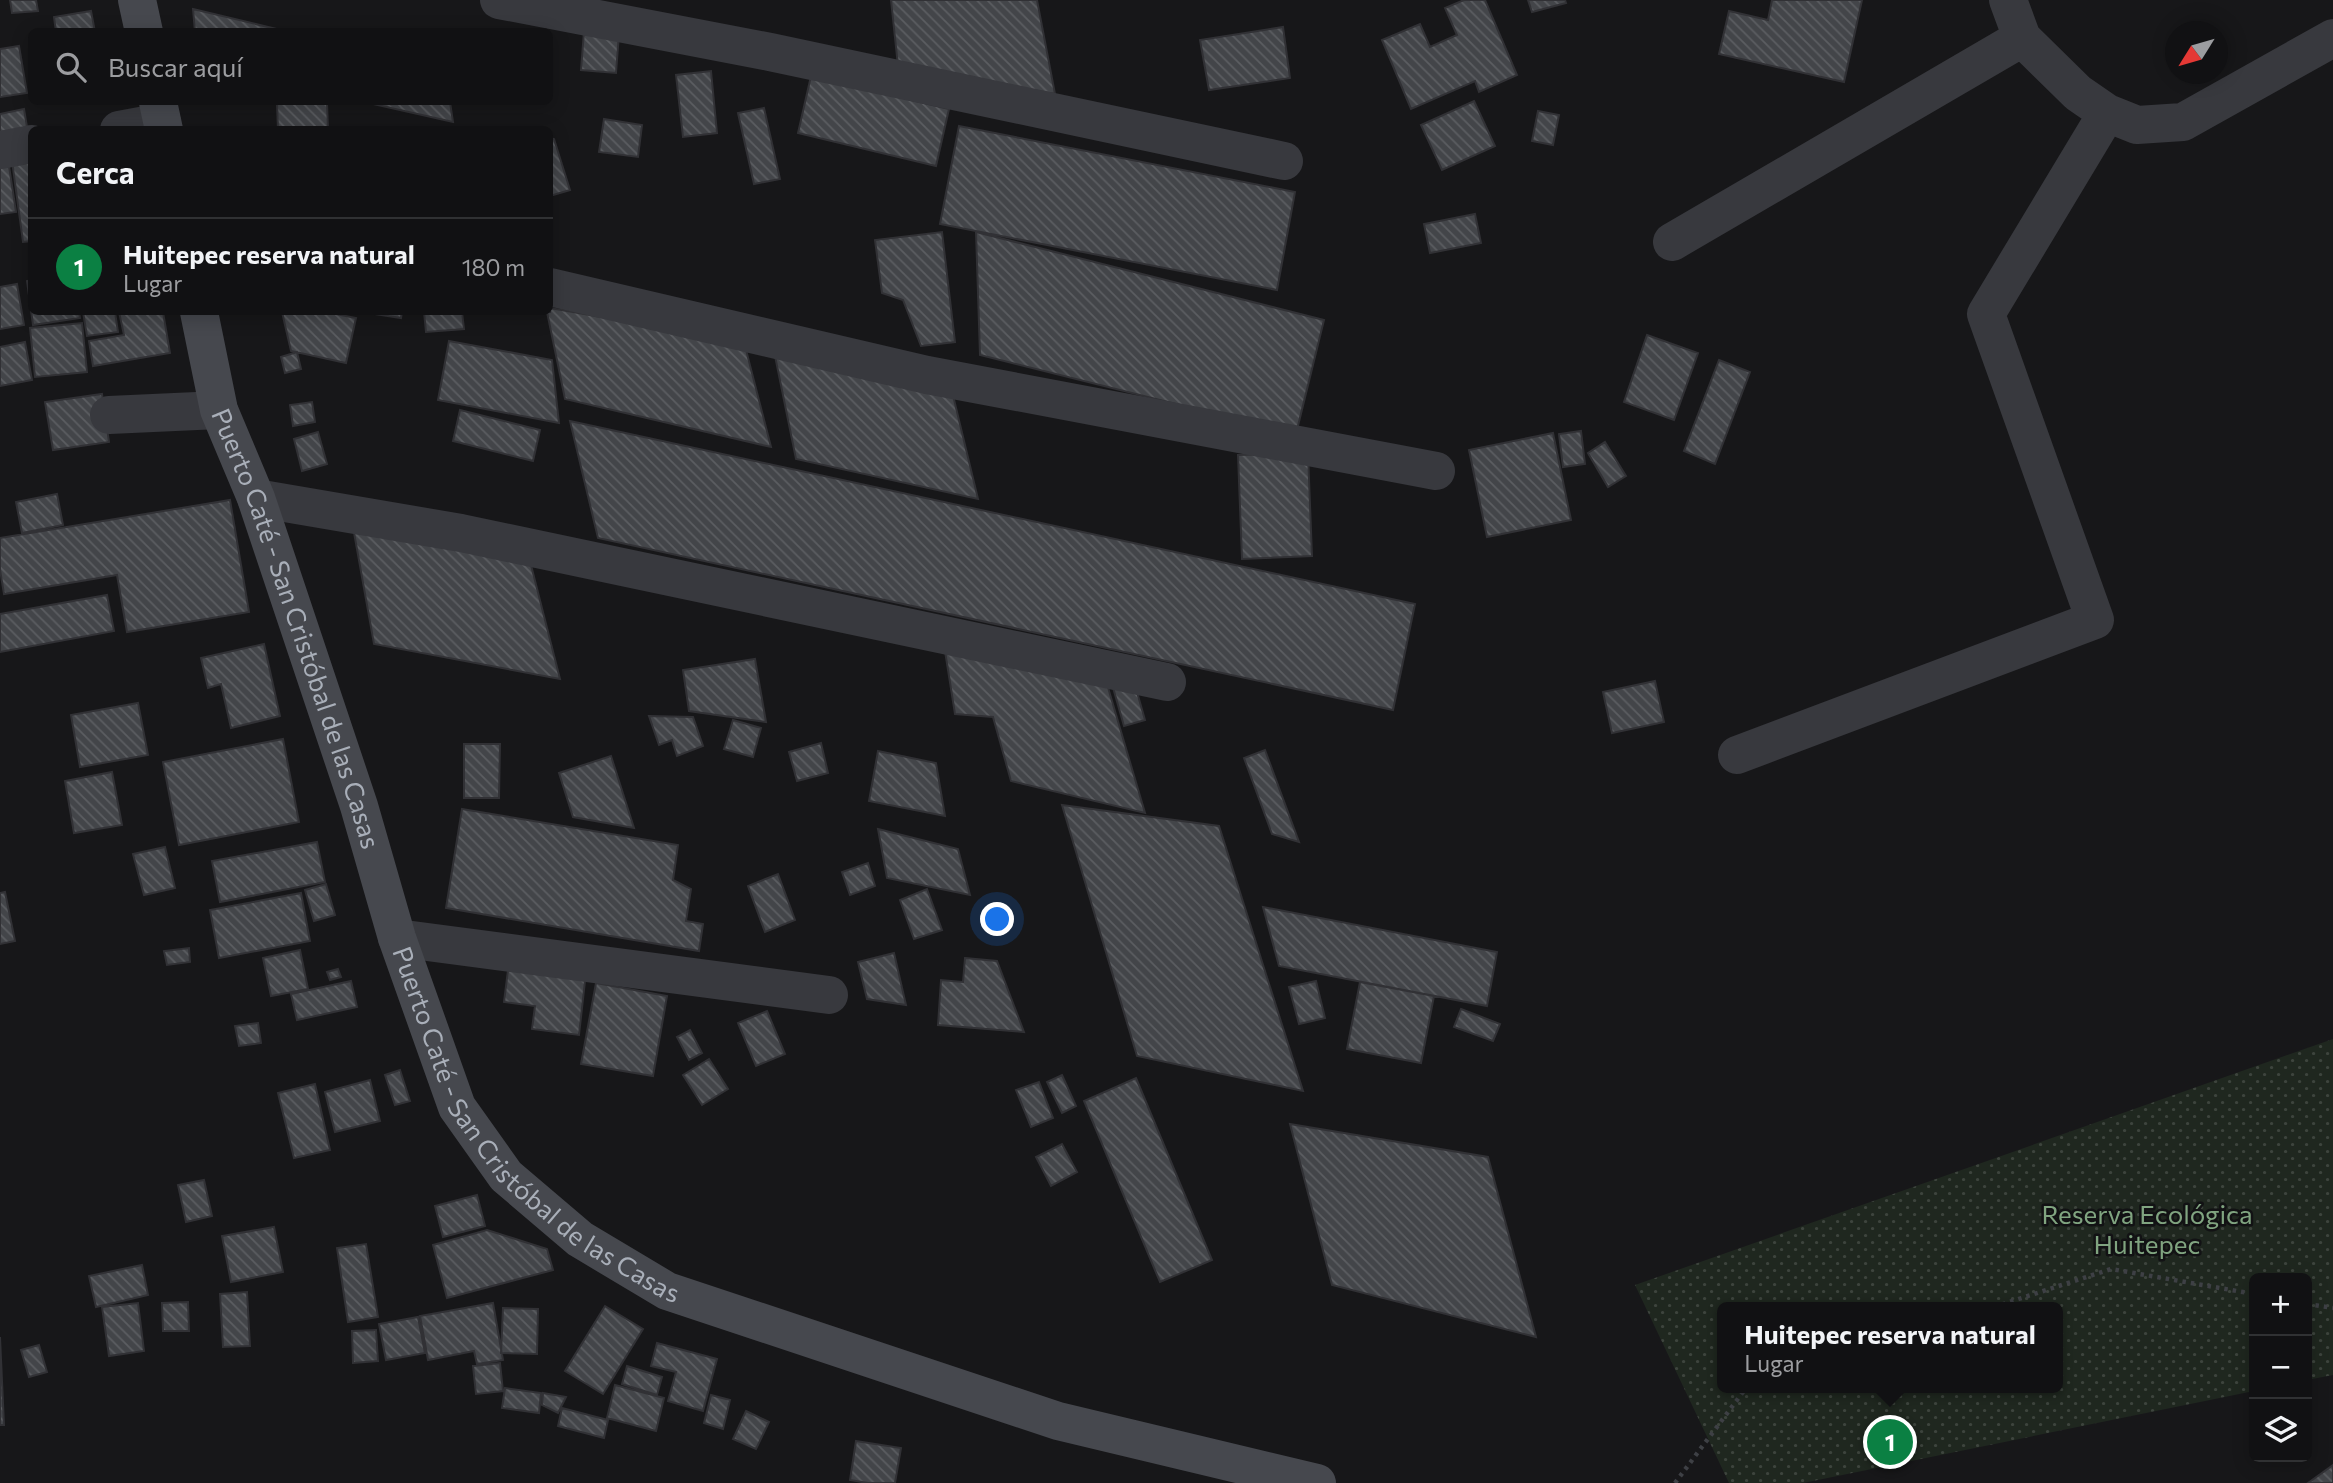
<!DOCTYPE html>
<html lang="es">
<meta charset="utf-8">
<style>
:root{--surface:#111113;--page:#1a1a1c;--text:#f1f3f6;--muted:#9c9da0;--line:#303133;--accent:#0b8043}
body{margin:0;font-family:Commissioner,sans-serif;background:var(--page);color:var(--text)}
.controls{position:absolute;right:21px;bottom:21px;display:grid;overflow:hidden;border-radius:10px;box-shadow:0 4px 18px #0003}
.controls button{width:63px;height:63px;display:grid;place-items:center;padding:0;border:0;border-bottom:2px solid var(--line);background:var(--surface);color:var(--text);font:35px sans-serif}
.compass{position:absolute;left:2165px;top:21px;width:63px;height:63px;border-radius:50%;background:var(--surface);box-shadow:0 4px 18px #0003;rotate:233deg}
.you{position:absolute;left:998px;top:920px;width:24px;height:24px;margin:-18px;border:5px solid #fff;border-radius:50%;background:#1a73e8;box-shadow:0 0 0 10px #1a73e833}
.badge{display:grid;place-items:center;width:46px;height:46px;border-radius:50%;background:var(--accent);color:#fff;font-size:23px;font-weight:700}
.pin{position:absolute;translate:-50% -50%;border:4px solid #fff;box-shadow:0 2px 7px #0006}
.popup{position:absolute;left:1717px;top:1302px;width:346px;height:91px;box-sizing:border-box;display:grid;place-content:center;border-radius:10px;background:var(--surface);filter:drop-shadow(0 2px 5px #0005);font-size:23px;white-space:nowrap;color:var(--muted)}
.popup b{font-size:26px;color:var(--text)}
.popup::after{content:'';position:absolute;left:50%;top:100%;margin-left:-14px;border:14px solid transparent;border-top-color:var(--surface)}
.list{margin:0;padding:0;list-style:none}
h2{display:flex;justify-content:space-between;align-items:center;height:91px;margin:0;padding:0 28px;font-size:30px}
h2 small{font-size:23px;font-weight:400;color:var(--muted)}
.list li{display:grid;grid-template-columns:46px 1fr auto;gap:21px;align-items:center;box-sizing:border-box;height:98px;padding:0 28px;border-top:2px solid var(--line)}
.list b{display:block;font-size:26px;white-space:nowrap}
.list p{margin:0;font-size:23px;white-space:nowrap;color:var(--muted)}
.list em{font-size:23px;font-style:normal;color:var(--muted)}
.icon{flex:none;width:38px;height:38px;fill:none;stroke:currentColor;stroke-width:2;stroke-linecap:round;stroke-linejoin:round}
.map{position:relative;flex:none;width:2333px;height:1483px;overflow:hidden}
.search{position:absolute;background:var(--surface);box-shadow:0 4px 18px #0003;left:28px;top:28px;width:525px;height:77px;display:flex;align-items:center;gap:18px;box-sizing:border-box;padding:0 24px;border-radius:10px;color:var(--muted);font-size:26px}
.panel{position:absolute;background:var(--surface);box-shadow:0 4px 18px #0003;left:28px;top:126px;width:525px;height:189px;border-radius:10px}
.map>svg:first-child{display:block}
.park{fill:url(#park-dots);fill-rule:evenodd}
.building{fill:url(#building-back-hatch);stroke:#313135;stroke-width:2}
.lines{fill:none;stroke-linecap:round;stroke-linejoin:round}
.path{stroke:#3e4045;stroke-width:4.5;stroke-dasharray:3.5 5;stroke-linecap:butt}
.street{stroke:#38393e;stroke-width:38}
.secondary{stroke:#46484e;stroke-width:38}
.labels{text-anchor:middle;stroke-width:5;stroke-linejoin:round;paint-order:stroke}
.street-label{font-size:26px;fill:#a9afb9;stroke:#121214}
.park-label{font-size:26px;fill:#80a480;stroke:#121214}
</style>
<div class="map">
<svg width="2333" height="1483" viewBox="0 0 2333 1483">
<defs>
<pattern id="park-dots" width="8" height="8" patternUnits="userSpaceOnUse" patternTransform="scale(1.75)"><rect width="8" height="8" fill="#1f271f"/><path d="M2 2h.1M6 6h.1" fill="none" stroke="#3d443d" stroke-width="1.8" stroke-linecap="round"/></pattern>
<pattern id="building-back-hatch" width="6" height="6" patternUnits="userSpaceOnUse" patternTransform="scale(1.75)"><rect width="6" height="6" fill="#434549"/><path d="M-1 5l2 2M0 0l6 6M5-1l2 2" fill="none" stroke="#5b5d61"/></pattern>
</defs>
<rect width="100%" height="100%" fill="#171719"/>
<!-- park -->
<path class="park" d="M2333,1039V1375L2307,1380V1278H2254V1391L1803,1483H1729L1635,1285ZM1722,1307H2058V1388H1722Z"/>
<!-- building -->
<path class="building" d="M10,0H36L38,11L12,13Z
M891,0H1037L1055,94L898,66Z
M1464,0H1485L1517,75L1479,92L1475,81L1411,109L1382,40L1420,24L1430,47L1457,35L1445,8Z
M1528,0H1565L1566,3L1532,12Z
M1772,0H1862L1844,82L1719,54L1729,11L1768,20Z
M193,9L289,32H195Z
M91,11L95,32H56L54,17Z
M1283,27L1290,78L1209,90L1200,40Z
M584,31L619,34L616,73L581,70Z
M19,46L27,93L0,97V49Z
M711,71L717,133L683,137L676,75Z
M811,76L949,109L936,166L798,133Z
M1474,101L1495,146L1442,170L1421,125Z
M327,102L328,130H278L277,104Z
M373,102H450L453,122L373,104Z
M764,108L780,179L754,184L738,113Z
M24,109L28,133L0,138V114Z
M1538,111L1559,115L1553,145L1532,141Z
M604,119L642,125L638,157L599,152Z
M959,126L1295,192L1277,290L940,224Z
M550,138L554,139L570,190L550,196Z
M32,159V241L23,242L12,161Z
M9,166L16,212L0,214V167Z
M1475,214L1481,243L1430,253L1424,224Z
M942,232L955,342L921,346L903,300L882,293L875,240Z
M976,232L1324,320L1296,434L980,355Z
M32,280V312H79L80,318L33,325L27,281Z
M17,284L24,325L0,329V287Z
M550,308L744,342L771,447L565,399L547,312H550Z
M83,312H115L118,332L87,336Z
M119,312H163L170,353L93,366L89,341L124,335Z
M282,312H326L356,318L346,363L291,351Z
M362,312H402L401,318Z
M424,312H462L464,329L426,332Z
M82,323L87,372L35,377L30,328Z
M1647,335L1698,353L1674,420L1624,402Z
M449,341L552,360L559,423L438,400Z
M25,342L32,380L0,386V347Z
M774,351L951,387L978,499L796,459Z
M297,352L301,369L285,373L281,357Z
M1719,360L1750,372L1715,464L1684,451Z
M102,394L109,442L53,450L45,402Z
M312,402L315,422L293,426L290,405Z
M460,410L540,430L533,461L453,441Z
M570,421L1415,604L1393,710L598,538Z
M1581,431L1585,464L1563,467L1559,434Z
M318,432L327,464L302,471L294,439Z
M1553,433L1571,520L1487,537L1469,450Z
M1605,442L1626,476L1608,487L1588,453Z
M1308,453L1312,556L1242,559L1238,455Z
M57,494L63,525L22,533L16,502Z
M230,500L249,612L127,632L117,575L4,594L0,570V538Z
M353,527L530,561L560,679L374,644Z
M107,595L114,631L0,652V614Z
M264,644L280,716L231,728L221,684L208,688L201,658Z
M945,651L1107,684L1145,813L1011,781L993,717L955,714Z
M755,659L766,722L689,711L683,670Z
M1655,681L1664,722L1612,733L1603,692Z
M1112,684L1135,685L1145,720L1124,726Z
M138,703L148,755L80,767L71,715Z
M649,716L693,717L703,746L677,756L672,740L659,745Z
M733,720L761,728L753,757L724,749Z
M283,739L299,822L179,845L163,762Z
M821,743L828,773L797,781L789,752Z
M464,744H500L499,798H464Z
M1265,750L1299,842L1272,834L1244,758Z
M878,751L936,763L945,816L869,801Z
M611,756L634,828L573,817L559,773Z
M112,772L122,825L74,833L65,781Z
M1062,805L1219,826L1303,1091L1137,1056Z
M462,809L678,845L673,880L691,889L686,921L703,924L699,951L446,908Z
M878,829L958,849L970,895L887,878Z
M317,842L325,882L220,902L212,861Z
M165,847L175,888L144,895L133,854Z
M868,863L875,886L850,895L842,872Z
M778,874L795,920L765,932L748,886Z
M326,884L335,915L314,921L305,890Z
M927,889L942,930L914,939L900,900Z
M5,892L15,941L0,944V893Z
M301,893L310,941L219,958L210,910Z
M1263,907L1497,952L1487,1006L1279,966Z
M189,948L190,962L167,965L164,951Z
M300,950L308,989L271,996L263,958Z
M894,953L906,1005L867,999L858,962Z
M965,958L997,961L1024,1032L938,1025L941,980L963,982Z
M509,962L586,972L579,1035L532,1029L535,1006L504,1002Z
M338,969L341,977L330,980L327,972Z
M351,981L357,1007L297,1020L291,994Z
M1316,981L1325,1018L1299,1024L1289,987Z
M1360,982L1434,996L1421,1063L1347,1049Z
M596,983L667,996L653,1076L581,1064Z
M1461,1009L1500,1024L1493,1041L1454,1027Z
M767,1011L785,1054L756,1066L738,1023Z
M258,1023L261,1043L239,1046L235,1026Z
M690,1030L702,1053L689,1060L677,1037Z
M709,1059L728,1089L702,1105L683,1075Z
M400,1070L410,1101L395,1105L385,1075Z
M1062,1075L1076,1106L1062,1113L1047,1082Z
M1136,1078L1212,1260L1160,1282L1084,1101Z
M370,1080L380,1121L335,1132L325,1092Z
M1039,1082L1053,1118L1031,1127L1016,1090Z
M315,1084L330,1150L294,1158L278,1093Z
M1290,1124L1488,1157L1536,1337L1332,1285Z
M1062,1144L1077,1172L1051,1186L1036,1157Z
M204,1180L212,1216L186,1222L178,1185Z
M477,1195L485,1226L443,1237L435,1206Z
M274,1227L283,1272L231,1282L222,1236Z
M487,1230L547,1249L553,1270L447,1298L433,1245Z
M366,1244L378,1317L348,1322L337,1248Z
M142,1265L148,1295L96,1307L89,1276Z
M247,1292L250,1346L223,1347L220,1294Z
M188,1302L189,1331H163L162,1303Z
M138,1303L144,1351L109,1356L102,1307Z
M493,1303L503,1360L477,1364L474,1351L428,1360L420,1316Z
M605,1306L643,1329L603,1394L565,1371Z
M503,1308L538,1309L537,1354L501,1353Z
M418,1317L425,1353L386,1360L379,1324Z
M376,1330L378,1361L353,1363L352,1331Z
M0,1337L4,1425H0Z
M657,1343L717,1359L703,1411L668,1401L676,1372L651,1366Z
M39,1345L47,1372L29,1377L21,1350Z
M500,1363L503,1391L476,1394L473,1366Z
M627,1366L662,1377L657,1395L622,1384Z
M615,1385L664,1398L656,1431L607,1418Z
M505,1388L541,1393L539,1413L502,1408Z
M543,1393L566,1397L558,1413L542,1405Z
M711,1395L730,1400L723,1429L704,1423Z
M562,1408L608,1420L604,1438L558,1426Z
M746,1411L769,1422L756,1449L733,1439Z
M856,1441L901,1448L895,1483H868L850,1480Z
M2333,1465V1483H2308Z"/>
<g class="lines">
<!-- path -->
<path class="path" d="M2307,1304L2333,1308
M1994,1307L2111,1269L2254,1294
M1675,1483L1746,1388"/>
<!-- street -->
<path class="street" d="M499,0L770,52L1284,161
M2008,0L2022,38L2078,93L2107,113L2137,125L2183,122L2333,38
M119,130L162,122
M0,150L32,144
M1672,242L2022,38
M550,287L927,375L1436,471
M109,415L219,410
M256,498L461,533L1167,682
M1737,755L2095,620L1986,314L2107,113
M397,938L829,995"/>
<!-- secondary -->
<g class="secondary">
<path d="M137,0L144,32"/>
<path d="M158,102L164,130"/>
<path id="s1" d="M199,312L219,410L256,498L359,806L397,938L457,1107L506,1176L580,1239L667,1291L1058,1421L1317,1483"/>
</g>
</g>
<g class="labels">
<!-- street labels -->
<g class="street-label">
<text dy="9" stroke="none"><textPath href="#s1" startOffset="332">Puerto Caté - San Cristóbal de las Casas</textPath></text>
<text dy="9" stroke="none"><textPath href="#s1" startOffset="900">Puerto Caté - San Cristóbal de las Casas</textPath></text>
</g>
<!-- park labels -->
<g class="park-label">
<text x="2147" y="1224">Reserva Ecológica<tspan x="2147" dy="30">Huitepec</tspan></text>
</g>
</g>
</svg>
<div class="controls">
<button>+</button>
<button>−</button>
<button><svg class="icon" aria-label="layers" viewBox="0 0 24 24"><path d="M12 4l9 5-9 5-9-5zM3 14l9 5 9-5"/></svg></button>
</div>
<svg class="compass" viewBox="-18 -18 36 36"><path d="M0-13l5 13h-10z" fill="#e53935"/><path d="M0 13l5-13h-10z" fill="#9c9da0"/></svg>
<div class="you"></div>
<div class="pin badge" style="left:1890px;top:1442px">1</div>
<div class="popup"><b>Huitepec reserva natural</b>Lugar</div>
<div class="search"><svg class="icon" aria-label="search" viewBox="0 0 24 24"><circle cx="10" cy="10" r="6"/><path d="M15 15l6 6"/></svg>Buscar aquí</div>
<section class="panel">
<h2>Cerca<small></small></h2>
<ul class="list">
<li><span class="badge">1</span><div><b>Huitepec reserva natural</b><p>Lugar</p></div><em>180 m</em></li>
</ul>
</section>
</div>
